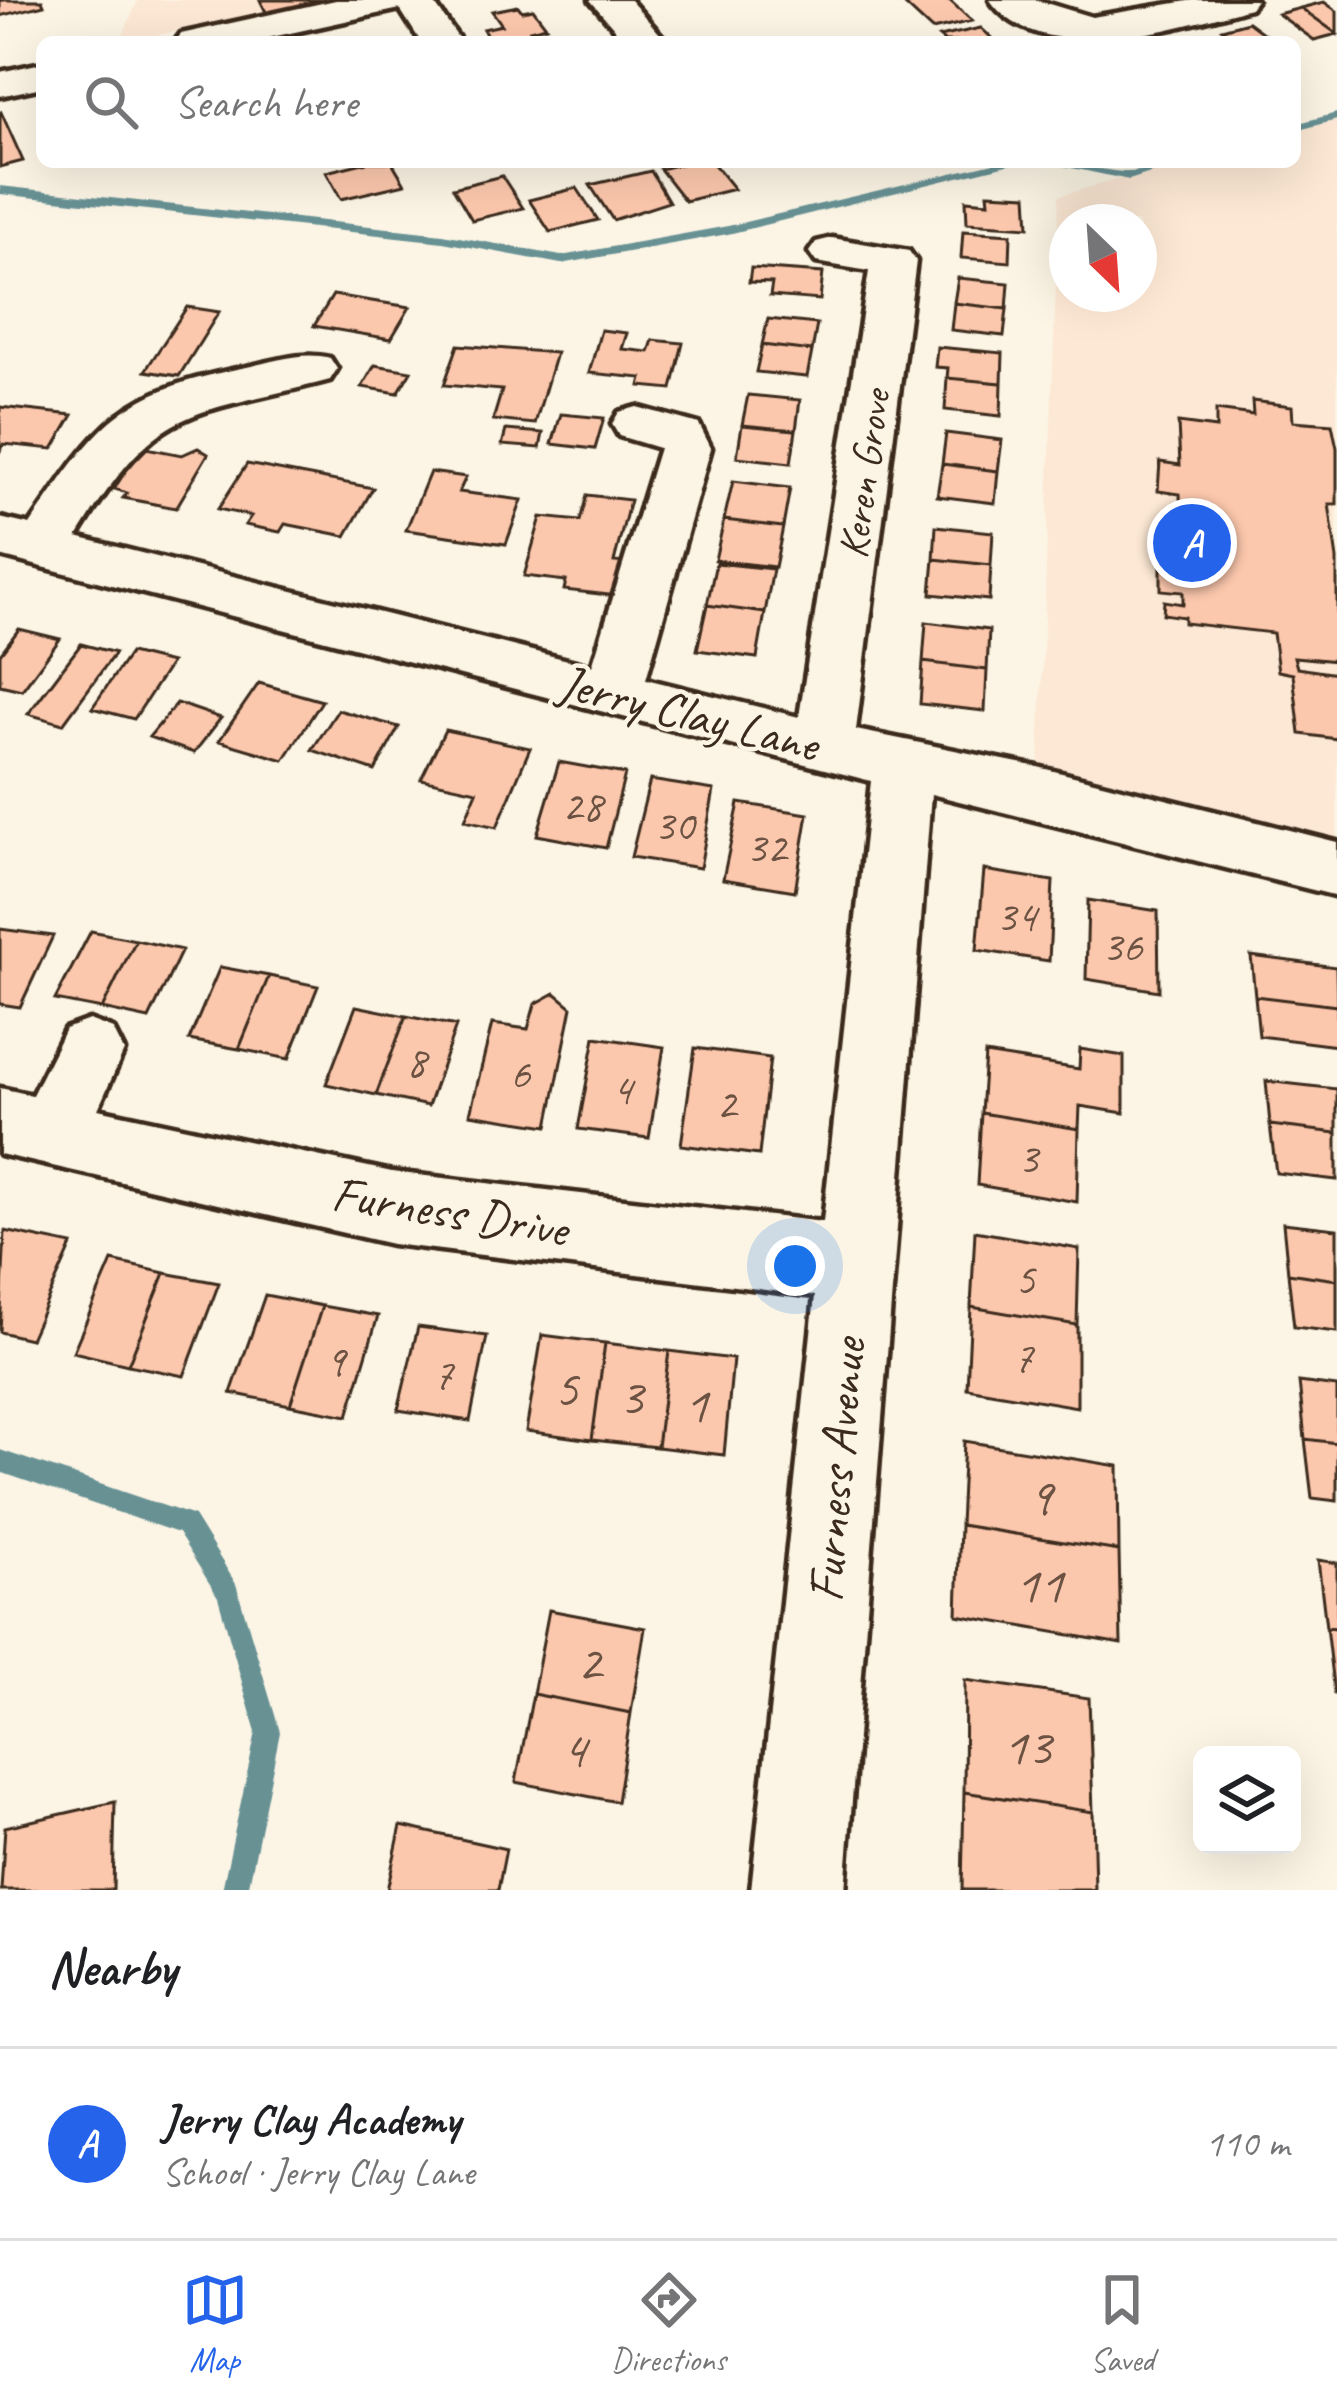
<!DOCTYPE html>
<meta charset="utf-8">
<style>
:root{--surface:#fff;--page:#f6f6f6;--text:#202124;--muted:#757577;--line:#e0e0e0;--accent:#2563eb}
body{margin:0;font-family:Caveat,sans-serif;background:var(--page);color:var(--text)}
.controls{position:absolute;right:36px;bottom:36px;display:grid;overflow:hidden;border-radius:18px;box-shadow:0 12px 48px #0002}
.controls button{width:108px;height:108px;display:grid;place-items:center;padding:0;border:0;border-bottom:3px solid var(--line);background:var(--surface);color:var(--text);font:60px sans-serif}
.compass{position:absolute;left:1049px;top:204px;width:108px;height:108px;border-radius:50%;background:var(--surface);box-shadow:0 12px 48px #0002;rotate:155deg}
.you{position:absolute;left:795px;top:1266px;width:42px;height:42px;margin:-30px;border:9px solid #fff;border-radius:50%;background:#1a73e8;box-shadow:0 0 0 18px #1a73e833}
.badge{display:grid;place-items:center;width:78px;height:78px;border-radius:50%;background:var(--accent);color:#fff;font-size:39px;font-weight:700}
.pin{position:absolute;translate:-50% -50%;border:6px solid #fff;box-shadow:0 3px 12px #0006}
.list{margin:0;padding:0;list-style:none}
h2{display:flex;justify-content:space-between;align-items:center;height:156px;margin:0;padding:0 48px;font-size:51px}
h2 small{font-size:39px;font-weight:400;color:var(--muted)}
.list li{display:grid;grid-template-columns:78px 1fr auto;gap:36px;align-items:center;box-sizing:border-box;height:192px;padding:0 48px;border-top:3px solid var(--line)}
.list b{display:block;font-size:45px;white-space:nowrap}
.list p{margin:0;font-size:39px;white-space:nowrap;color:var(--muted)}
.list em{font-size:39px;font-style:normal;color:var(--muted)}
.icon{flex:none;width:66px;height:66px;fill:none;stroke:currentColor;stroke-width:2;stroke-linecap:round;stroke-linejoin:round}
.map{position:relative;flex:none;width:1337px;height:1890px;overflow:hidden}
.search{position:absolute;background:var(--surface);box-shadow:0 12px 48px #0002;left:36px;right:36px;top:36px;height:132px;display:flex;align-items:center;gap:30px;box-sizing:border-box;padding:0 42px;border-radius:18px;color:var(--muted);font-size:45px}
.sheet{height:348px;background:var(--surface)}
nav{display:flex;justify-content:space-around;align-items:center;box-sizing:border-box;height:168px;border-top:3px solid var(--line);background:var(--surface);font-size:33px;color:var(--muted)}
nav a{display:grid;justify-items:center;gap:6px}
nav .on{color:var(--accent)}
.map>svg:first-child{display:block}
.built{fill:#fce8d4;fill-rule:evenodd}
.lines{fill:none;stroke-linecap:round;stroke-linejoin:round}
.stream{fill:#689194;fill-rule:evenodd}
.building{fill:#fcc8ad;stroke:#3b2a1e;stroke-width:3}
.minor-casing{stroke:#3b2a1e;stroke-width:9}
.minor{fill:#fcf5e5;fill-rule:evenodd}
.labels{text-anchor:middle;stroke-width:9;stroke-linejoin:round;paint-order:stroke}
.far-street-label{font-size:42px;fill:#3b2a1e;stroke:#fcf5e5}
.number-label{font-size:45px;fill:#6b5242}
.street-label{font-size:51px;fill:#3b2a1e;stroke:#fcf5e5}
.near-number-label{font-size:54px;fill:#6b5242}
</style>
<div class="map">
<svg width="1337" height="1890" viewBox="0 0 1337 1890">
<rect width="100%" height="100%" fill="#fcf5e5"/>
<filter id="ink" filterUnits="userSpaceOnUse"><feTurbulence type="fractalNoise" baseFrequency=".00833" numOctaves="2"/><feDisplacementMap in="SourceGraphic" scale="24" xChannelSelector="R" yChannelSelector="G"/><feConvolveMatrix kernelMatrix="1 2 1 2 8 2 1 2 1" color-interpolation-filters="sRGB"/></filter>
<g filter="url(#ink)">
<!-- built -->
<path class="built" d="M138,0H347L120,42Z
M1337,116V869L1038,792L1059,196L1178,162H1295V128ZM1067,222H1139V294H1067Z"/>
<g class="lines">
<!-- stream -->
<path class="stream" d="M1337,113V120L1295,131V124Z
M998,162H1019L728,234L561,264L443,242L0,194V186L443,234L561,256L728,226Z
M1044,162C1072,162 1097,170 1124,172C1144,173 1163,162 1184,162L1129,180Z
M0,1450L194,1516L236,1584L280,1732L248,1890H222L256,1732L218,1597L178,1533L0,1472Z"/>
</g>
<!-- building -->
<path class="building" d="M0,0H42L44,5L0,16Z
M260,0H319L322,4L267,14Z
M928,0H949L972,21L932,30L905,5Z
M1324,2L1337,11V34L1301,8Z
M518,6L522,11L533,9L546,26L530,30L539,42H490L483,29L502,25L492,11Z
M1301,8L1337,34L1314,40L1278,14Z
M1248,22L1275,42H1239L1222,29Z
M981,28L996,42H945L939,37Z
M1,112L23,161L0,167V113Z
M367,162H392L405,184L341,199L326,172Z
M689,162H712L734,189L685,201L660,169Z
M651,171L669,202L613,220L590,185Z
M502,176L523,208L472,220L453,188Z
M577,188L598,220L550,232L529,200Z
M988,193L1027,195L1029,227L967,223L966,200L989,202Z
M963,231L1011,234L1010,262L961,258Z
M751,268L823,273L820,300L770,296L772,283L749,282Z
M958,278L1009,283L1007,309L954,303Z
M333,295L410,307L391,339L314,326Z
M954,303L1007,309L1004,336L951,330Z
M187,307L219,312L179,376L145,371Z
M768,319L817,324L812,351L762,345Z
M601,330L627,333L622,349L649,352L653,340L683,343L672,389L640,386L642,378L589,373Z
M458,345L556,353L535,424L493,420L502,390L444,385Z
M762,345L812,351L807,377L756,372Z
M937,347L1003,353L1002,383L947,378L948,368L935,367Z
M375,365L411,371L398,393L362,387Z
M947,378L1002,383L1001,416L945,410Z
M748,395L800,400L796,430L742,425Z
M1252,401L1292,406L1293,421L1332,424L1337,448V504H1329L1337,559V661L1294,657L1297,668L1337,674V739L1300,734L1293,674L1278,671L1273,633L1184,623V617L1163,614L1164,601L1183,604V592L1161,590V558L1182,562L1180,494L1158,491L1160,462L1180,465L1178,423L1216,428V410L1253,415Z
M0,407L73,415L53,449L4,444L0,451Z
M561,414L604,418L595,449L552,444Z
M742,425L796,430L791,463L737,457Z
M506,430L543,433L540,448L502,445Z
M946,433L1002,440L998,471L942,464Z
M141,447L182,455L198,448L208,454L176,508L123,498L127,493L114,489Z
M247,464L373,488L346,536L285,524L280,532L245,525L251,516L218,509Z
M942,464L998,471L995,503L937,496Z
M430,472L466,477L459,492L522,500L506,544L406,530Z
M733,481L790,488L783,527L724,520Z
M587,495L630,500L614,562L626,563L618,596L564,590L566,581L524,576L541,517L580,521Z
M724,520L783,527L775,567L715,560Z
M936,526L993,532L991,565L934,559Z
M934,559L991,565L989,600L931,594Z
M716,563L773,569L765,613L707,605Z
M707,605L765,613L757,658L697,650Z
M926,622L989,630L987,670L923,662Z
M19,629L60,639L22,690L0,685V654Z
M81,644L115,653L63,724L28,714Z
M130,653L171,663L134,719L92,708Z
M923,662L987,670L985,711L920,704Z
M259,683L322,701L284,760L219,741Z
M177,703L221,718L194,753L149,737Z
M338,710L399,727L375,771L312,750Z
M445,730L530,748L497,827L465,820L477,791L421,779Z
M559,762L625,774L606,848L537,835Z
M650,780L714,790L700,868L631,857Z
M739,803L808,814L795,891L723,879Z
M984,870L1053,881L1049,961L977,950Z
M1088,900L1158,911L1159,991L1086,979Z
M0,929L53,936L20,1007L0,1004Z
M91,931L136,940L102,1009L55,1000Z
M136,940L182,950L149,1019L102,1009Z
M1251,956L1336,967L1337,1006L1255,996Z
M220,967L269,976L239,1049L189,1040Z
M269,976L318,986L289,1059L239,1049Z
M555,993L572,1007L548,1126L470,1114L492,1024L528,1029L535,1004Z
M1255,996L1337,1006V1046L1259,1036Z
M356,1006L406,1016L376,1095L326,1084Z
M406,1016L456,1026L428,1106L376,1095Z
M595,1037L664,1047L649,1138L578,1129Z
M695,1048L770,1058L759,1155L681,1145Z
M1080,1049L1124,1056V1113L1080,1106L1079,1129L981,1113L985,1054L1079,1069Z
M1266,1081L1337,1089V1133L1270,1125Z
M981,1113L1079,1129L1077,1202L977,1185Z
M1270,1125L1337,1133V1180L1276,1173Z
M1283,1223L1337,1229V1280L1288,1273Z
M5,1231L72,1245L30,1339L0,1332Z
M975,1231L1079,1249L1077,1325L971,1307Z
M112,1261L165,1273L128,1365L73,1352Z
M165,1273L219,1283L184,1376L128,1365Z
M1288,1273L1337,1280V1332L1294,1327Z
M265,1295L322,1306L290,1405L231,1393Z
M322,1306L378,1316L348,1416L290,1405Z
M971,1307L1077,1325V1407L967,1388Z
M418,1327L487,1336L470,1421L398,1410Z
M542,1335L605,1343L592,1440L526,1431Z
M605,1343L669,1351L657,1447L592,1440Z
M669,1351L733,1359L724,1455L657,1447Z
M1299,1382L1337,1387V1443L1305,1439Z
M1305,1439L1337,1443V1501L1312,1498Z
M964,1441L1118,1466L1119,1551L960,1525Z
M960,1525L1119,1551L1121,1644L957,1615Z
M1318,1560L1337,1563V1628L1326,1627Z
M549,1610L645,1628L631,1713L533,1694Z
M1326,1627L1337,1628V1695L1334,1694Z
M965,1680L1089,1698L1093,1812L964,1792Z
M533,1694L631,1713L617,1802L516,1782Z
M964,1792L1093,1812L1095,1890H962Z
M115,1802L113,1890H1L5,1827Z
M401,1826L506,1849L498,1890H387Z"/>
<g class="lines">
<!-- minor casing -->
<g class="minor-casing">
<path id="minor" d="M336,0H432L461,42H421L400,9L249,42H175L181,34Z
M590,0H630L667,42H626Z
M990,0H1036L1092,17L1194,0H1256L1250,8C1184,26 1040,72 990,0Z
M42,63V87L0,96V72Z
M832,238L909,251L916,261L856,730L1038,767L1337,842V896L931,794L845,1890H751L815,1296L392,1244L0,1154V1088L32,1095L65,1029L89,1020L113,1029L124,1051L98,1109L392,1172L823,1222L871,781L0,556V518L30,525C100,421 119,392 247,367C275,361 303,351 330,358L337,369L330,380C186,418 161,399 77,537L592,666L659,448L619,436L612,424L619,412L637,407L699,424L711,448L646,679L799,717L869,271L816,262L809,252L816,242Z"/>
</g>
<!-- minor -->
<use href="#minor" class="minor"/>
</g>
</g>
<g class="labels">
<!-- far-street labels -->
<g class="far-street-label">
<text transform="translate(863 474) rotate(-82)" y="15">Keren Grove</text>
</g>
<!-- number labels -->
<g class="number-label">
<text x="582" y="820">28</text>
<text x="674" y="840">30</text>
<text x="766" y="862">32</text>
<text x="1016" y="931">34</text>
<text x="1122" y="961">36</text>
<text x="416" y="1076">8</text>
<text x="520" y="1088">6</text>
<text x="622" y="1104">4</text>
<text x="726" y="1118">2</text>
<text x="1028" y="1173">3</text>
<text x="1025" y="1294">5</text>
<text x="1023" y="1372">7</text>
<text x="335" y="1376">9</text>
<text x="443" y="1389">7</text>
</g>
<!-- street labels -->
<g class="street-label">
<text transform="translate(689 712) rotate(14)" y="18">Jerry Clay Lane</text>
<text transform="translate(450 1210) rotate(9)" y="18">Furness Drive</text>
<text transform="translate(835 1470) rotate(-85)" y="18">Furness Avenue</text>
</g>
<!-- near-number labels -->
<g class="near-number-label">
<text x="566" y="1406">5</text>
<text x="631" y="1414">3</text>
<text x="696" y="1422">1</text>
<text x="1040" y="1514">9</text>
<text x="1039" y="1602">11</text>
<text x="589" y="1680">2</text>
<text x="1027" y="1764">13</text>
<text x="574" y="1767">4</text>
</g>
</g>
</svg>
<div class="controls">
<button><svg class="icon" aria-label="layers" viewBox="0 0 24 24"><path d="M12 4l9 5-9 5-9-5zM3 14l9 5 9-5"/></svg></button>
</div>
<svg class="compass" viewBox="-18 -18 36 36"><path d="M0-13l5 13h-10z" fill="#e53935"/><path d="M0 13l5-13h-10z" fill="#757577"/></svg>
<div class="you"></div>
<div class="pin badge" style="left:1192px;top:543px">A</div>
<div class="search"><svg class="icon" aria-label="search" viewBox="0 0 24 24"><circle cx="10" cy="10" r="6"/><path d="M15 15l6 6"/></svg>Search here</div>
</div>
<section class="sheet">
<h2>Nearby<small></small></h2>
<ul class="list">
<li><span class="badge">A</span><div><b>Jerry Clay Academy</b><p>School · Jerry Clay Lane</p></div><em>110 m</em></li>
</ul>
</section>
<nav>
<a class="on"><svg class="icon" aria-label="map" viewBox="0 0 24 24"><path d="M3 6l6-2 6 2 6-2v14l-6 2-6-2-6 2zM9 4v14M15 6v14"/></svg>Map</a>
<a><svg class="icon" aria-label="directions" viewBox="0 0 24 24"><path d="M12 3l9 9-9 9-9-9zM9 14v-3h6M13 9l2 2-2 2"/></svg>Directions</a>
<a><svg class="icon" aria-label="saved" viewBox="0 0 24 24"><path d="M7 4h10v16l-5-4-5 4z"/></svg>Saved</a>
</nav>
